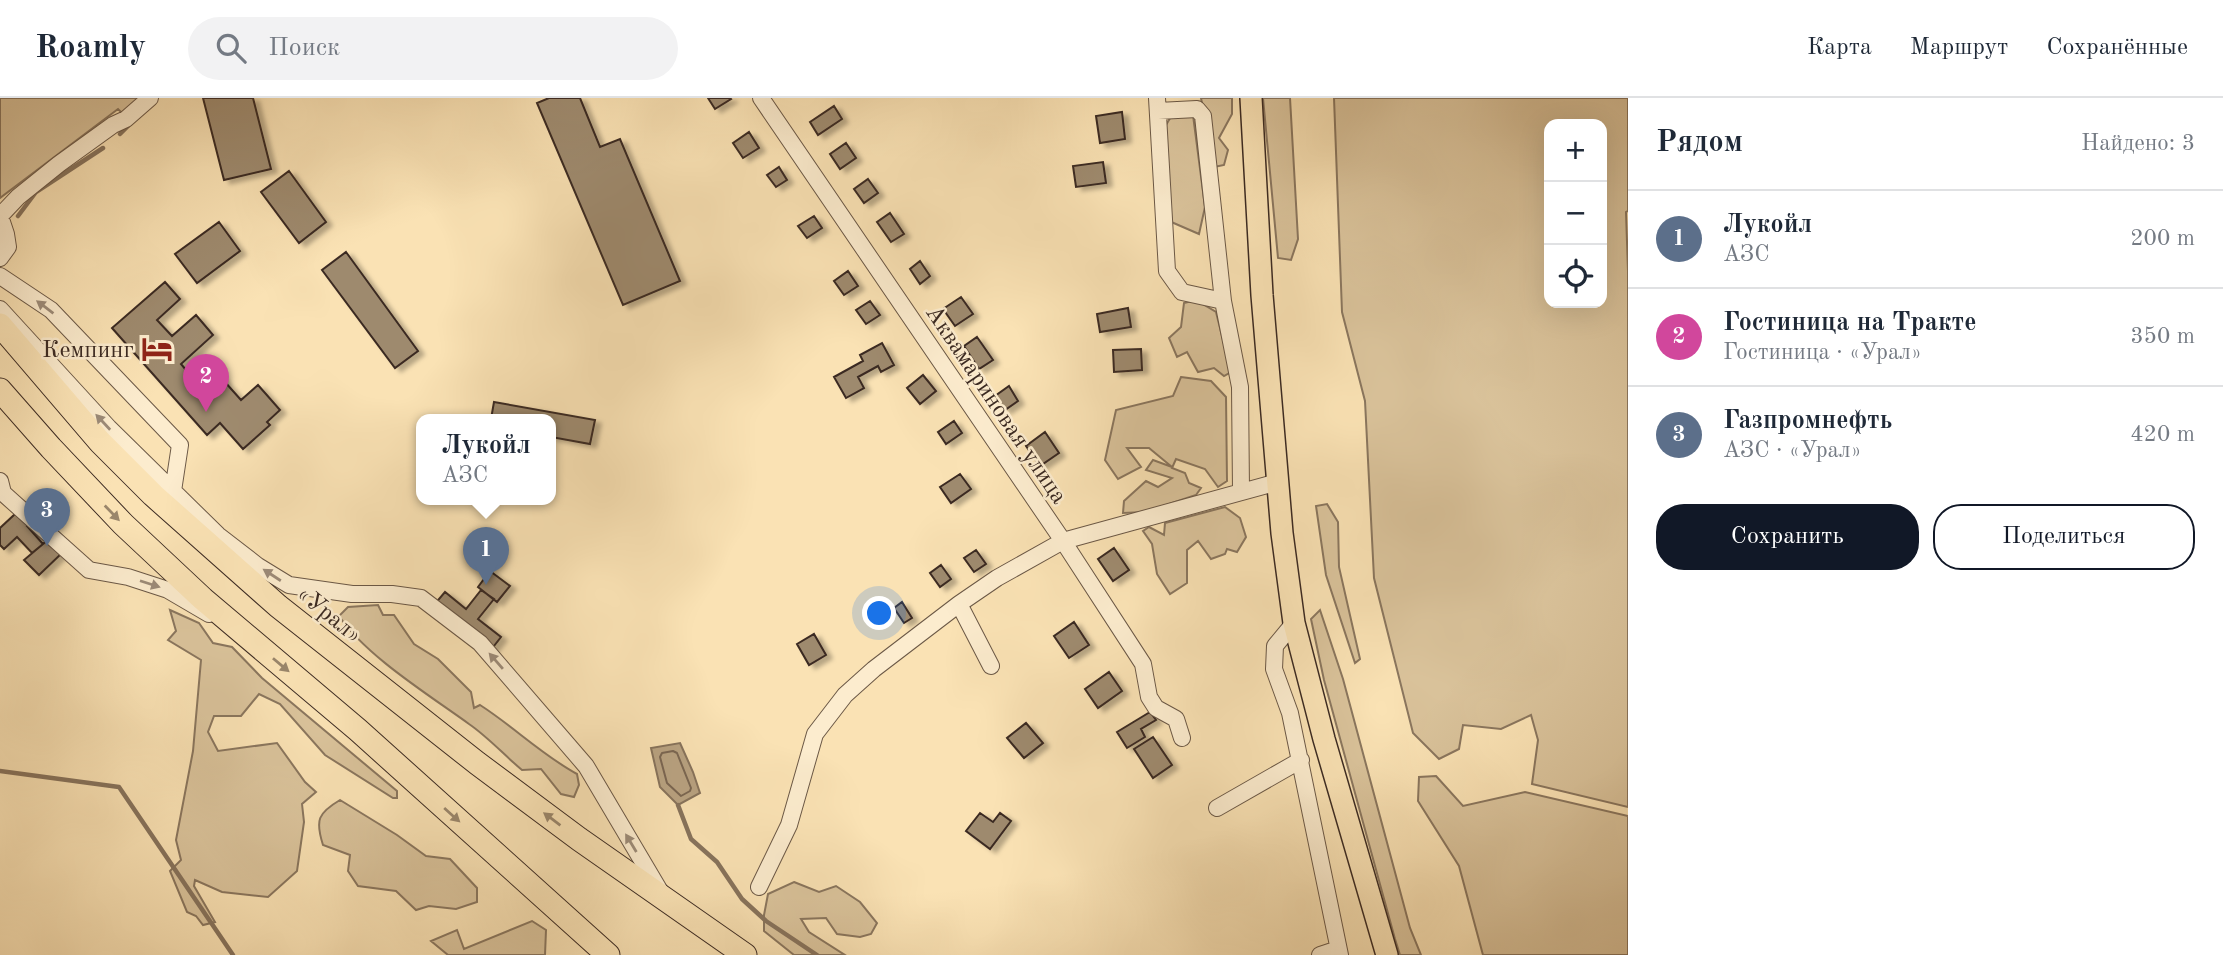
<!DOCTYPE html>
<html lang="ru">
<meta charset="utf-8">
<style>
:root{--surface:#fff;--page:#f2f2f3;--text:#1f2937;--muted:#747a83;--line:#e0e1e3;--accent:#111827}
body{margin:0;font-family:"Old Standard TT",serif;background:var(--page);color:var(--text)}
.controls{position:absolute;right:21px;top:21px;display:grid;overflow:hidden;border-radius:14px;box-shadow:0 7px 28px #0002}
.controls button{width:63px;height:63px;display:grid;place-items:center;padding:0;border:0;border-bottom:2px solid var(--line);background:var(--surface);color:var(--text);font:35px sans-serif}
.you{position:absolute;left:880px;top:516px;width:24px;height:24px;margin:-18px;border:5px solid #fff;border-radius:50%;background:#1a73e8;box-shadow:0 0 0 10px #1a73e833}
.badge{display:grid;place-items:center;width:46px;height:46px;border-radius:50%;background:var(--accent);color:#fff;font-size:23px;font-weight:700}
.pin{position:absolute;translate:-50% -58px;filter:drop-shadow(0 2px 4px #0008)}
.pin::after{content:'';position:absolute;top:37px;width:24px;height:21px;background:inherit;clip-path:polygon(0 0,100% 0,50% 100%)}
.popup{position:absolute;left:416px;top:316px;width:140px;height:91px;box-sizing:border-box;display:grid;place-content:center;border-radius:14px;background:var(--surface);filter:drop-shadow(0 2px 5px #0005);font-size:23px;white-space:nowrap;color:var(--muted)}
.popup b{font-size:26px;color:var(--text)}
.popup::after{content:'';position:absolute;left:50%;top:100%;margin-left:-14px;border:14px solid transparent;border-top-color:var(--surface)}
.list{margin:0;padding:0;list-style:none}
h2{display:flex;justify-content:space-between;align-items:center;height:91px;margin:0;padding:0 28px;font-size:30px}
h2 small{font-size:23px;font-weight:400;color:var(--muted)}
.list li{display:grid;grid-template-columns:46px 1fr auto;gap:21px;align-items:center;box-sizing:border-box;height:98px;padding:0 28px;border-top:2px solid var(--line)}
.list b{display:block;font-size:26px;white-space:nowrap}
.list p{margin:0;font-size:23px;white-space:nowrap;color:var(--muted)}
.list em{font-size:23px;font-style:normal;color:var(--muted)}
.actions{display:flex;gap:14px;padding:21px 28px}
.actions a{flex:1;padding:16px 0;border:2px solid var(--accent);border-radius:28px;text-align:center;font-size:24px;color:var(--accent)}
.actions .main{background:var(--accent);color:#fff}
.icon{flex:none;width:38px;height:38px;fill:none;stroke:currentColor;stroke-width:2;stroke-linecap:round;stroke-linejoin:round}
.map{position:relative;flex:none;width:1628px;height:857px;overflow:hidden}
header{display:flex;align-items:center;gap:42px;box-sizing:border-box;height:98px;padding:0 35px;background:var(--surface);border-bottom:2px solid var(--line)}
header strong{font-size:33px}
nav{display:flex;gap:38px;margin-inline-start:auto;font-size:24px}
.search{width:490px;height:63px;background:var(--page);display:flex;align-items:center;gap:18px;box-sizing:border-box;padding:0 24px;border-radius:38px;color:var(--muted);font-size:26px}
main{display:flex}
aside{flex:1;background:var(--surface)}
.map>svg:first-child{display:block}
.green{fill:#dac39b;stroke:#8a765e;stroke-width:2;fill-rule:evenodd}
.water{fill:#b9a382;stroke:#87735c;stroke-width:2}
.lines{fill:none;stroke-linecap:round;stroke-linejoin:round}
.shore{stroke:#7a6652;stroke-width:2}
.stream{stroke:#87735c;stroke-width:4.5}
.building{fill:#9e8a6e;stroke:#3b2a22;stroke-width:2;filter:url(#shadow)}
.minor-casing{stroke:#6b5846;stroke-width:18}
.major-casing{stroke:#3b2a22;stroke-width:24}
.highway-casing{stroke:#3b2a22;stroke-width:25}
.minor{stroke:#fcecce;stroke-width:16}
.major{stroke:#fae2b4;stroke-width:21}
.highway{stroke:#fae2b4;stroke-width:23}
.oneway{fill:#9c8b78}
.oneway2{fill:#9a866b}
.labels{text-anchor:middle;stroke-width:5;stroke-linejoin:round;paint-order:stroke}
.poi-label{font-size:24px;fill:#3b2a22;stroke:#fcecce;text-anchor:end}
.street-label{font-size:24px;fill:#3b2a22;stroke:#fcecce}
</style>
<header>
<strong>Roamly</strong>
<div class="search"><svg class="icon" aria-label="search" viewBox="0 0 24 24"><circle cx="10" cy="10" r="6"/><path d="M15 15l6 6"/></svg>Поиск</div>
<nav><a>Карта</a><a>Маршрут</a><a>Сохранённые</a></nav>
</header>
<main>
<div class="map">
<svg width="1628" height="857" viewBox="0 0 1628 857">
<defs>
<filter id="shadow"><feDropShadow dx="6" dy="3.5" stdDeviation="2" flood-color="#0004"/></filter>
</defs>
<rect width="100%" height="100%" fill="#fae2b4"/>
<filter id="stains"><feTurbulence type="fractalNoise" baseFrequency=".00286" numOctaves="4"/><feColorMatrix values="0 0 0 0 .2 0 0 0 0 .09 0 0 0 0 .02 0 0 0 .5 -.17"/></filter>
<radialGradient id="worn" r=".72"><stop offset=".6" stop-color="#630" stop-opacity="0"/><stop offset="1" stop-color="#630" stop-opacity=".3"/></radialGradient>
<!-- green -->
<path class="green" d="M0,0H143L123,16L118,11L0,100Z
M1201,0H1232V16L1219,40L1228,52L1224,67L1214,69Z
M1263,0H1290L1298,141L1291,162L1278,160Z
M1334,0H1628V113L1626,114L1628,173V709L1532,686L1538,642L1531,617L1501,631L1463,627L1459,651L1439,661L1413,635L1374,480L1365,303L1342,214ZM1549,26H1602V205H1549Z
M1172,17H1193L1205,109L1199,136L1169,123L1163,32Z
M1196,202L1216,214L1231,274L1224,278L1214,270L1198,274L1187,254L1177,259L1169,240L1181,229L1184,205Z
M1181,279L1211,283L1226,299L1227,383L1218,389L1205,371L1176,361L1172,370L1185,375L1189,385L1201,390L1196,397L1145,414L1123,415L1124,403L1146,383L1158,389L1172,380L1146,372L1153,362L1172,369L1149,350H1127L1141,369L1118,381L1105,362L1116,312L1173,298Z
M1327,406L1338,424L1339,469L1360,561L1355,565L1326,477L1316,408Z
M1225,409L1240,420L1246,439L1237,454L1227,451L1225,456L1211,461L1198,443L1187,452V485L1170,496L1157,476L1152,446L1143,433L1149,429L1164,437L1165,425Z
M378,507L383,517H394L414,546L438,561L471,594L474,610L480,607C513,628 542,657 577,676L579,687L574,699L561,696L541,671L522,672C504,657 488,639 469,626C429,597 366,558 339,518L348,509Z
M170,512L199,525L213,545L232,549L262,580L397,693V700H393L325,657L280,606L259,596L241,618H214L208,634L218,653L277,645L305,684L316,694L302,706L304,724L297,773L268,799L222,794L195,782L194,788L215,824L203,827L196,818L187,814L170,773L181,762L176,742L193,653L201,562L168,542L176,533Z
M1320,512L1343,581L1410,830L1421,857H1400L1395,841L1324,582L1311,521Z
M1436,678L1463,708L1525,694L1628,718V857H1483L1459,768L1418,703L1419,679Z
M340,702L397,737L426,758L450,761L477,790V804L456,811L429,808L416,812L396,793L358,788L348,773L350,757L323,747C315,722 318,715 340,702Z
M794,784L819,794L836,788L860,804L877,825L871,836L860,839L837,836L826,820L801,821L809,834L845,857H794L764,833V817L768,796Z
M532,823L546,832L545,857H448L431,843L457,832L464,851Z"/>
<!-- water -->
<path class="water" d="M680,645L693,674L700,695L678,707L660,689L651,650Z"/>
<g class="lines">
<!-- shore -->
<path class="shore" d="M673,653L677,655L691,690L690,693L681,698L667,685L660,659L662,655Z"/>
<!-- stream -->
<path class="stream" d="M120,36L128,28
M18,118L36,94L103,50
M0,673L119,689L233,857
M678,707L691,741L717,764L742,801L766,823L817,857"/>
</g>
<!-- building -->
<path class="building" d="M203,0H253L271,71L224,82Z
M549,0H580L600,49L620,41L680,183L623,207L537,5Z
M708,0H730L731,1L715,11Z
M834,8L842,21L818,37L810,24Z
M1122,14L1125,41L1100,45L1096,18Z
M749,34L759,50L743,60L733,45Z
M846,45L856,60L840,71L830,56Z
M1103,64L1106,85L1076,89L1073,68Z
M779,69L787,82L776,89L767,77Z
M289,73L326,124L299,145L261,94Z
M868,81L878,95L864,105L854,91Z
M890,115L904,136L891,144L877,124Z
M814,118L822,130L807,140L798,128Z
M219,124L240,153L197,185L175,156Z
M346,154L418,253L395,270L322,172Z
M920,163L930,178L920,186L910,171Z
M848,173L858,188L844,197L834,183Z
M165,184L180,201L157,222L172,238L196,217L213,237L181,266L192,279L208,265L241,302L258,287L280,312L267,324L270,327L243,351L220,325L207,337L112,230Z
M961,199L973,216L955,228L943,211Z
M870,203L880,217L866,226L856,212Z
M1128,210L1131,229L1100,234L1097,216Z
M977,239L993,262L979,271L964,248Z
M882,245L894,267L881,274L878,268L858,279L864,290L846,300L834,279L863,263L860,257Z
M1141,251L1142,272L1114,274L1113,252Z
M923,277L936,293L920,306L907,290Z
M1009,288L1018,303L1005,312L995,298Z
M494,304L595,322L590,346L551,339V321H491Z
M954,323L962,335L946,346L938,334Z
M1045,334L1059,355L1040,368L1026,348Z
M960,376L971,391L951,405L940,389Z
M29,403L41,415L27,428L43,446L32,455L17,439L4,451L0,447V430Z
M49,441L62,455L39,477L24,462Z
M1114,450L1129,472L1113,483L1098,461Z
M976,452L986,466L974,474L964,460Z
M941,467L951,481L940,489L930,475Z
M490,473L510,488L497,504L478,489Z
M481,492L494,501L478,521L501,539L490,553L433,508L445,494L466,511Z
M902,504L912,520L904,525L894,510Z
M1074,524L1089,547L1069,560L1054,538Z
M814,536L826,557L809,567L797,546Z
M1109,574L1122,593L1098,610L1085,591Z
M1150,614L1156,622L1141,631L1145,639L1127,650L1117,634Z
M1026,625L1043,645L1024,660L1007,640Z
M1153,639L1172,667L1153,680L1134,651Z
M980,715L993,724L1000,715L1011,723L990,751L966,733Z"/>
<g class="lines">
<!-- minor casing -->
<g class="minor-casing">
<path id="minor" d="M761,0L1063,443L1143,566L1149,599L1156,610L1176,621L1182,640
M1157,0L1167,173L1182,194L1223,203L1240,289L1241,393
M1158,13L1197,11L1203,18L1223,203
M0,160L8,149L6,136L0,118L18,99L59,66L113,27L126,21L150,0
M0,178L51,212L180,347L173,393
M0,211L109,330L218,437L258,468L289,487L352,496H392L421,500L480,545L586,668L660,793
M0,383L3,395L89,472L128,479L168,492L209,516
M959,506L991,568
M1294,525L1275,548L1274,571L1290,615L1340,857
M1217,710L1301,662
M759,789L789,727L815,636L845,597L874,571L959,506L997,480L1063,443L1278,384
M1320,857L1338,851"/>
</g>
<!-- major casing -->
<g class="major-casing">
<path id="major" d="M1251,0L1262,197L1282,435L1294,525L1324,641L1387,857"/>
</g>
<!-- highway casing -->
<g class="highway-casing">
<path id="highway" d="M0,227L100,344L153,397L278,508L477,665L579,741L745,857
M0,292L51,350L123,426L203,501L358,632L608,857"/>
</g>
<!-- minor -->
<use href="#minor" class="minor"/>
<!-- major -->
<use href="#major" class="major"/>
<!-- highway -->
<use href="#highway" class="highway"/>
</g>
<!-- one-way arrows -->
<defs><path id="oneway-solid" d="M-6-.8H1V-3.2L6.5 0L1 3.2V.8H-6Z" transform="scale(1.75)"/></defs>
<g class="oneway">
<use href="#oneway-solid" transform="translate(45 209) rotate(-143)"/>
<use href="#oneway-solid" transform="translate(103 324) rotate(-133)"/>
<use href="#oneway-solid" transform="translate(272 477) rotate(-147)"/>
<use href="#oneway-solid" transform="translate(150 486) rotate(18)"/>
<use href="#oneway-solid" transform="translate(496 563) rotate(-131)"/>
<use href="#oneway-solid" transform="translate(631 745) rotate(-121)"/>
</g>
<g class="oneway2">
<use href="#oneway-solid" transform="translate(112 415) rotate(46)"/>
<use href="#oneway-solid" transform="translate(281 567) rotate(40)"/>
<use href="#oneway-solid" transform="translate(452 717) rotate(42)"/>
<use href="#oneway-solid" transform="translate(552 721) rotate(-143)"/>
</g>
<!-- icons -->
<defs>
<g id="hotel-bare" transform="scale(2.415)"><path d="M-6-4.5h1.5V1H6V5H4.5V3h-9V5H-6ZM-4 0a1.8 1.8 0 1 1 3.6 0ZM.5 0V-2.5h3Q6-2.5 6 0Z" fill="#8f2418" stroke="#fcecce" stroke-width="2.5" paint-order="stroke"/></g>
</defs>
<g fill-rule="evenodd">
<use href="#hotel-bare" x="157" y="251"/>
</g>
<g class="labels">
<!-- poi labels -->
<g class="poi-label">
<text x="134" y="259">Кемпинг</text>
</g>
<!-- street labels -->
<g class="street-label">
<text transform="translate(997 306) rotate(56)" y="8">Аквамариновая улица</text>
<text transform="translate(330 516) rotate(39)" y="8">«Урал»</text>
</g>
</g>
<rect width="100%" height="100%" filter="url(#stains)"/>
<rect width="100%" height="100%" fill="url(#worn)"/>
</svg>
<div class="controls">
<button>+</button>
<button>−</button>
<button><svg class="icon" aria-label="locate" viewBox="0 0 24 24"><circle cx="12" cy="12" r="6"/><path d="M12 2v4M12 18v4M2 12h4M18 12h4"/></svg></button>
</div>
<div class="you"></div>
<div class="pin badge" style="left:486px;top:487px;background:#5c6f8a">1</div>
<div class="popup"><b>Лукойл</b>АЗС</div>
<div class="pin badge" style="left:206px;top:314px;background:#d1479c">2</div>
<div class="pin badge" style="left:47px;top:448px;background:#5c6f8a">3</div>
</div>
<aside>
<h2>Рядом<small>Найдено: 3</small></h2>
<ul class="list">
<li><span class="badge" style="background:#5c6f8a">1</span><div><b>Лукойл</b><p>АЗС</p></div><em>200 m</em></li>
<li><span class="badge" style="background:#d1479c">2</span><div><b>Гостиница на Тракте</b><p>Гостиница · «Урал»</p></div><em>350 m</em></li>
<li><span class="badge" style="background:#5c6f8a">3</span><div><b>Газпромнефть</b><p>АЗС · «Урал»</p></div><em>420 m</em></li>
</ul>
<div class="actions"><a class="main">Сохранить</a><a>Поделиться</a></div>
</aside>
</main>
